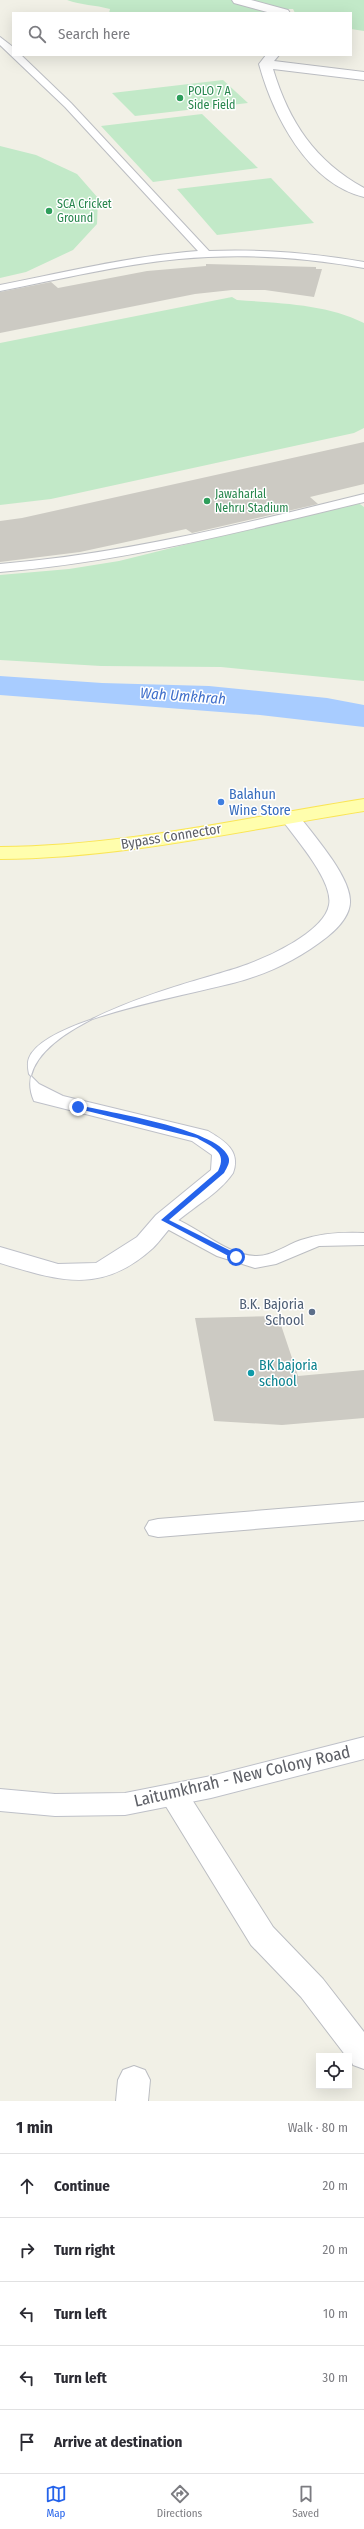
<!DOCTYPE html>
<meta charset="utf-8">
<style>
:root{--surface:#fff;--page:#f2f2f3;--text:#2b2b33;--muted:#7c7c81;--line:#e1e1e2;--accent:#2563eb}
body{margin:0;font-family:"Fira Sans Condensed",sans-serif;background:var(--page);color:var(--text)}
.controls{position:absolute;right:12px;bottom:12px;display:grid;overflow:hidden;border-radius:0px;box-shadow:0 4px 16px #0002}
.controls button{width:36px;height:36px;display:grid;place-items:center;padding:0;border:0;border-bottom:1px solid var(--line);background:var(--surface);color:var(--text);font:20px sans-serif}
.stop{position:absolute;width:12px;height:12px;margin:-9px;border:3px solid #2563eb;border-radius:50%;background:#fff}
.stop.end{background:#2563eb;border-color:#fff;box-shadow:0 1px 4px #0008}
.list{margin:0;padding:0;list-style:none}
h2{display:flex;justify-content:space-between;align-items:center;height:52px;margin:0;padding:0 16px;font-size:17px}
h2 small{font-size:13px;font-weight:400;color:var(--muted)}
.list li{display:grid;grid-template-columns:26px 1fr auto;gap:12px;align-items:center;box-sizing:border-box;height:64px;padding:0 16px;border-top:1px solid var(--line)}
.list b{display:block;font-size:15px;white-space:nowrap}
.list em{font-size:13px;font-style:normal;color:var(--muted)}
.icon{flex:none;width:22px;height:22px;fill:none;stroke:currentColor;stroke-width:2;stroke-linecap:round;stroke-linejoin:round}
.map{position:relative;flex:none;width:364px;height:2101px;overflow:hidden}
.search{position:absolute;background:var(--surface);box-shadow:0 4px 16px #0002;left:12px;right:12px;top:12px;height:44px;display:flex;align-items:center;gap:10px;box-sizing:border-box;padding:0 14px;border-radius:0px;color:var(--muted);font-size:15px}
.sheet{height:372px;background:var(--surface)}
nav{display:flex;justify-content:space-around;align-items:center;box-sizing:border-box;height:56px;border-top:1px solid var(--line);background:var(--surface);font-size:11px;color:var(--muted)}
nav a{display:grid;justify-items:center;gap:2px}
nav .on{color:var(--accent)}
.map>svg:first-child{display:block}
.green{fill:#c2e9c8}
.water{fill:#a8ccff}
.building{fill:#cccac3}
.lines{fill:none;stroke-linecap:round;stroke-linejoin:round}
.lane-casing{stroke:#bbbdc2;stroke-width:2}
.street-casing{stroke:#bbbdc2;stroke-width:2}
.secondary-casing{stroke:#bec0c8;stroke-width:2}
.primary-casing{stroke:#fae556;stroke-width:2}
.lane{fill:#fff;fill-rule:evenodd}
.street{fill:#fff;fill-rule:evenodd}
.secondary{fill:#fff;fill-rule:evenodd}
.primary{fill:#fffead;fill-rule:evenodd}
.route{fill:#2563eb}
.leisure-dot{fill:#2e9e5b;stroke:#fff;stroke-width:1.5}
.shop-dot{fill:#3f7fe0;stroke:#fff;stroke-width:1.5}
.service-dot{fill:#5c6f8a;stroke:#fff;stroke-width:1.5}
.culture-dot{fill:#0f9aa8;stroke:#fff;stroke-width:1.5}
.labels{text-anchor:middle;stroke-width:3;stroke-linejoin:round;paint-order:stroke}
.far-leisure-label{font-size:12px;fill:#27864d;stroke:#fff;text-anchor:start}
.shop-label{font-size:14px;fill:#366cbe;stroke:#fff;text-anchor:start}
.street-label{font-size:14px;fill:#5e6067;stroke:#fff}
.service-label{font-size:14px;fill:#4e5e75;stroke:#fff;text-anchor:end}
.culture-label{font-size:14px;fill:#0d838f;stroke:#fff;text-anchor:start}
.water-label{font-size:15px;font-style:italic;fill:#4170cb;stroke:#fff}
.near-street-label{font-size:17px;fill:#5e6067;stroke:#fff}
</style>
<div class="map">
<svg width="364" height="2101" viewBox="0 0 364 2101">
<rect width="100%" height="100%" fill="#f1f0e6"/>
<!-- green -->
<path class="green" d="M67,0H364V31L351,29V13H295L293,9H284L285,13H109L110,9C95,5 81,5 67,0Z
M223,80L248,103L135,116L112,93Z
M202,114L258,168L153,182L101,126Z
M0,146L36,155L77,174L98,198L97,224L73,250L26,272L0,278Z
M271,178L314,223L217,235L177,189Z
M232,297L237,300C278,303 327,304 364,323V428L354,433L51,499L0,505V343Z
M357,502L364,507V681L221,667L101,666L0,660V575L69,569L119,561Z"/>
<!-- water -->
<path class="water" d="M0,676L102,683L209,686L327,698L364,705V727L260,715L0,695Z"/>
<!-- building -->
<path class="building" d="M206,264L316,267V269H322L314,297L265,290H232L195,294L0,333V292L51,282L58,288L147,271L206,266Z
M364,442V484L310,497L318,504L192,533L186,529L80,552L0,562V521L22,518Z
M278,1316L298,1376L364,1370V1418L282,1425L214,1421L195,1318Z"/>
<g class="lines">
<!-- lane casing -->
<g class="lane-casing">
<path id="lane" d="M0,37L13,47V55H21L71,103L209,251C261,249 312,253 364,262V268C303,257 241,253 179,259C119,265 60,279 0,291V285C66,272 131,256 198,251L65,107L0,45Z
M364,494V502C243,531 124,562 0,572V564C124,554 243,524 364,494Z
M164,1215C194,1222 224,1255 255,1256C271,1257 286,1245 301,1240C322,1233 342,1232 364,1233V1245L319,1246L276,1264L255,1268L217,1256L158,1224L155,1220L158,1216Z"/>
</g>
<!-- street casing -->
<g class="street-casing">
<path id="street" d="M232,0H251L288,10L290,13H271L234,3Z
M266,55H279L274,61L364,72V80L273,69C289,122 315,161 364,188V197C307,183 273,115 259,64Z
M364,1502V1520L158,1537L149,1535L145,1528L149,1521L158,1519Z
M174,1784L184,1787L273,1927L323,1979L364,2032V2069L353,2065L349,2056H346L301,1997L251,1945L159,1795L164,1787Z
M134,2066L145,2070L150,2080L148,2101H116L118,2080L123,2070Z"/>
</g>
<!-- secondary casing -->
<g class="secondary-casing">
<path id="secondary" d="M290,811L297,813C312,834 349,874 350,900C351,915 337,929 327,937C303,956 276,970 247,979C204,993 45,1017 29,1058C27,1063 28,1069 29,1074L39,1084L63,1096L208,1131C225,1141 241,1151 233,1173C219,1194 191,1208 173,1225C166,1232 160,1241 153,1248C101,1295 60,1281 0,1263V1247L58,1264L96,1263L137,1237L156,1215L211,1170L212,1155L192,1141L34,1101C0,1025 204,980 240,967C264,959 324,933 329,905C334,881 294,837 280,817L283,813Z
M364,1737V1759L211,1798L125,1815L55,1816L0,1811V1789L55,1794L125,1793L211,1776Z"/>
</g>
<!-- primary casing -->
<g class="primary-casing">
<path id="primary" d="M364,799V811C243,830 124,858 0,859V847C124,846 243,818 364,799Z"/>
</g>
<!-- lane -->
<use href="#lane" class="lane"/>
<!-- street -->
<use href="#street" class="street"/>
<!-- secondary -->
<use href="#secondary" class="secondary"/>
<!-- primary -->
<use href="#primary" class="primary"/>
</g>
<!-- route -->
<path class="route" d="M78,1105C107,1112 217,1129 228,1156C231,1162 227,1167 224,1173L169,1220L239,1255V1259H234L161,1220L218,1171C228,1152 212,1147 197,1138L75,1108Z"/>
<!-- markers -->
<g class="leisure-dot">
<circle cx="180" cy="98" r="4"/>
<circle cx="49" cy="211" r="4"/>
<circle cx="207" cy="501" r="4"/>
</g>
<circle class="shop-dot" cx="221" cy="802" r="4"/>
<circle class="service-dot" cx="312" cy="1312" r="4"/>
<circle class="culture-dot" cx="251" cy="1373" r="4"/>
<g class="labels">
<!-- far-leisure labels -->
<g class="far-leisure-label">
<text x="188" y="95">POLO 7 A<tspan x="188" dy="14">Side Field</tspan></text>
<text x="57" y="208">SCA Cricket<tspan x="57" dy="14">Ground</tspan></text>
<text x="215" y="498">Jawaharlal<tspan x="215" dy="14">Nehru Stadium</tspan></text>
</g>
<!-- shop labels -->
<g class="shop-label">
<text x="229" y="799">Balahun<tspan x="229" dy="16">Wine Store</tspan></text>
</g>
<!-- street labels -->
<g class="street-label">
<text transform="translate(171 836) rotate(-9)" y="5">Bypass Connector</text>
</g>
<!-- service labels -->
<g class="service-label">
<text x="304" y="1309">B.K. Bajoria<tspan x="304" dy="16">School</tspan></text>
</g>
<!-- culture labels -->
<g class="culture-label">
<text x="259" y="1370">BK bajoria<tspan x="259" dy="16">school</tspan></text>
</g>
<!-- water labels -->
<g class="water-label">
<text transform="translate(183 696) rotate(4)" y="5">Wah Umkhrah</text>
</g>
<!-- near-street labels -->
<g class="near-street-label">
<text transform="translate(242 1776) rotate(-13)" y="6">Laitumkhrah - New Colony Road</text>
</g>
</g>
</svg>
<div class="controls">
<button><svg class="icon" aria-label="locate" viewBox="0 0 24 24"><circle cx="12" cy="12" r="6"/><path d="M12 2v4M12 18v4M2 12h4M18 12h4"/></svg></button>
</div>
<div class="stop" style="left:236px;top:1257px"></div>
<div class="stop end" style="left:78px;top:1107px"></div>
<div class="search"><svg class="icon" aria-label="search" viewBox="0 0 24 24"><circle cx="10" cy="10" r="6"/><path d="M15 15l6 6"/></svg>Search here</div>
</div>
<section class="sheet">
<h2>1 min<small>Walk · 80 m</small></h2>
<ul class="list">
<li><svg class="icon" aria-label="ahead" viewBox="0 0 24 24"><path d="M12 20V5M6 11l6-6 6 6"/></svg><div><b>Continue</b></div><em>20 m</em></li>
<li><svg class="icon" aria-label="right" viewBox="0 0 24 24"><path d="M7 20v-9h11M14 6l5 5-5 5"/></svg><div><b>Turn right</b></div><em>20 m</em></li>
<li><svg class="icon" aria-label="left" viewBox="0 0 24 24"><path d="M17 20v-9H6M10 6l-5 5 5 5"/></svg><div><b>Turn left</b></div><em>10 m</em></li>
<li><svg class="icon" aria-label="left" viewBox="0 0 24 24"><path d="M17 20v-9H6M10 6l-5 5 5 5"/></svg><div><b>Turn left</b></div><em>30 m</em></li>
<li><svg class="icon" aria-label="arrive" viewBox="0 0 24 24"><path d="M6 21V4h12l-3 4 3 4H6"/></svg><div><b>Arrive at destination</b></div></li>
</ul>
</section>
<nav>
<a class="on"><svg class="icon" aria-label="map" viewBox="0 0 24 24"><path d="M3 6l6-2 6 2 6-2v14l-6 2-6-2-6 2zM9 4v14M15 6v14"/></svg>Map</a>
<a><svg class="icon" aria-label="directions" viewBox="0 0 24 24"><path d="M12 3l9 9-9 9-9-9zM9 14v-3h6M13 9l2 2-2 2"/></svg>Directions</a>
<a><svg class="icon" aria-label="saved" viewBox="0 0 24 24"><path d="M7 4h10v16l-5-4-5 4z"/></svg>Saved</a>
</nav>
